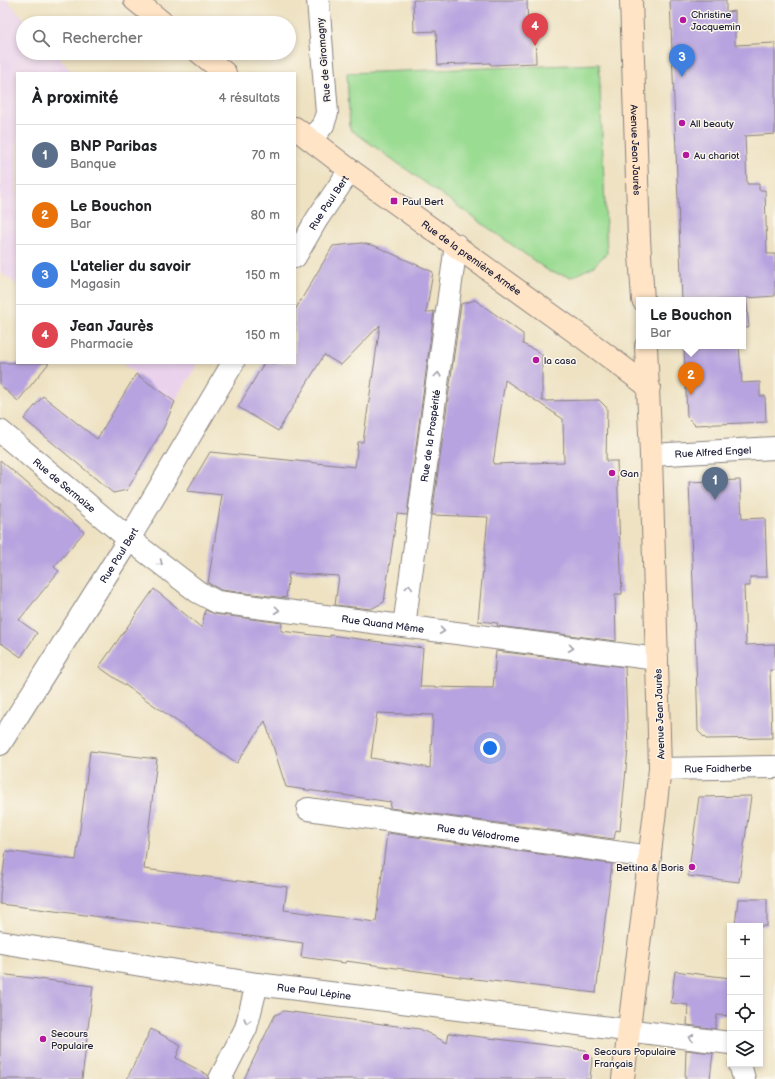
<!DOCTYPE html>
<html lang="fr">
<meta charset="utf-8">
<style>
:root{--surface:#fff;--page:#f6f6f6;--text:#202124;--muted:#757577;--line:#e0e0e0;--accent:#b5179e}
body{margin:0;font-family:"Balsamiq Sans",sans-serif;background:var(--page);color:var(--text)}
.controls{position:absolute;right:12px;bottom:12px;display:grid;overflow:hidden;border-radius:0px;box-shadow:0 2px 6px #0003}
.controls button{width:36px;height:36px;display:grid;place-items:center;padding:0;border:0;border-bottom:1px solid var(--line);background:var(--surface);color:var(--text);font:20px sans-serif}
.you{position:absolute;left:490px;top:748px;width:14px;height:14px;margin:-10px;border:3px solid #fff;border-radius:50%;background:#1a73e8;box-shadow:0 0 0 6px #1a73e833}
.badge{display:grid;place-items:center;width:26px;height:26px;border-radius:50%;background:var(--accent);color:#fff;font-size:13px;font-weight:700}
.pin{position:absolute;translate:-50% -33px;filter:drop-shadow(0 1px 2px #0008)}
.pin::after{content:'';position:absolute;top:21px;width:14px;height:12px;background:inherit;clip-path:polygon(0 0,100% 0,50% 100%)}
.popup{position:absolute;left:636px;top:297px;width:110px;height:52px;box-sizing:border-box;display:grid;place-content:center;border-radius:0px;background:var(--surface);filter:drop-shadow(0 1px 3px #0005);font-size:13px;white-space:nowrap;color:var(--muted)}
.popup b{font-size:15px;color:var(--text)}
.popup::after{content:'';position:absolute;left:50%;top:100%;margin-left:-8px;border:8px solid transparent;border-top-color:var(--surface)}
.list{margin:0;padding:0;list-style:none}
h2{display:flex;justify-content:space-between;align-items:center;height:52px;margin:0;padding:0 16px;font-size:17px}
h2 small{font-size:13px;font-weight:400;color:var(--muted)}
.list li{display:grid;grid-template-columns:26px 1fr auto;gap:12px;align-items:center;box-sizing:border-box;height:60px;padding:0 16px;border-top:1px solid var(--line)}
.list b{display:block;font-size:15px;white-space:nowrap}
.list p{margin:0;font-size:13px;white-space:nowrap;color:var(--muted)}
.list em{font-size:13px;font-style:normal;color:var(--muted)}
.icon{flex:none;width:22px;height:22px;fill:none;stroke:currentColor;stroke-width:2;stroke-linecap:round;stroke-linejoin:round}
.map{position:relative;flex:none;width:775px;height:1079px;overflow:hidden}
.search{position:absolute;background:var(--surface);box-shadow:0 2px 6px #0003;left:16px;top:16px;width:280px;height:44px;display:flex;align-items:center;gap:10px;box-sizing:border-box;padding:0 14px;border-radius:22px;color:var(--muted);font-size:15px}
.panel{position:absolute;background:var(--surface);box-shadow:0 2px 6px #0003;left:16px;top:72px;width:280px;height:292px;border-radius:0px}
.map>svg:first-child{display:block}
.built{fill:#ead1ec}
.green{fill:#9bdc93;stroke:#5e7f67}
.building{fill:#b7a3df;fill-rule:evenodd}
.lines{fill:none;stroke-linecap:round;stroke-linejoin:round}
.minor-casing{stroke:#88827e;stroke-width:24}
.secondary-casing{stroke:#88827e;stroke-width:24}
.minor{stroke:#fff;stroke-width:22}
.secondary{stroke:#ffe4c6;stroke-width:22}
.oneway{stroke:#9c9ca7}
.poi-dot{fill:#b5179e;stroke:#fbf7ec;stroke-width:1.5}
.labels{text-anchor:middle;stroke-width:3;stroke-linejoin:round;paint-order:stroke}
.poi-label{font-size:10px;fill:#22223b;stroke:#fbf7ec;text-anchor:start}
.street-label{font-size:10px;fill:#22223b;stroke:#fbf7ec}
</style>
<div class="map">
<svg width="775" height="1079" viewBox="0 0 775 1079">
<rect width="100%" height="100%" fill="#fbf7ec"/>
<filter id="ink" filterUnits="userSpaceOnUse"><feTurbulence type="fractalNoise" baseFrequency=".025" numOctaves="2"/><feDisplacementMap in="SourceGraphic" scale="8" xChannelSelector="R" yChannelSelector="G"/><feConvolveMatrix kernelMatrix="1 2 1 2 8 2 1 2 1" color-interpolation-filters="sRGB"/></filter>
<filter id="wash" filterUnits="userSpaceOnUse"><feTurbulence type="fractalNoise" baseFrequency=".012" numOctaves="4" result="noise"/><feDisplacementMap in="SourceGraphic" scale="16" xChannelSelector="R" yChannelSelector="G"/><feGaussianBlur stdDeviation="0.9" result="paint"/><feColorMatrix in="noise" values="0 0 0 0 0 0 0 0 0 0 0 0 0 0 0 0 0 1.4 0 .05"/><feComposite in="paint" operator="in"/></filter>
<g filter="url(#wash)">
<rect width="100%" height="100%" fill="#eee2c2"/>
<!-- built -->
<path class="built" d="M0,0H7L28,23H23V53H54L67,67L75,73H17V285L0,272Z
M121,363H198L175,402Z"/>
<!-- green -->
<path class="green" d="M599,64L607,253L594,266L572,277L550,272L350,129L347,73Z"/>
<g id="blocks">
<!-- building -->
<path class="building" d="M413,0H527L528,29L535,28L536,63L491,65L490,63L438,65L436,31L414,32Z
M670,0H726V12L735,11V45L775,43V134L745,136L747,184H759V190H765L767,254H775V296L746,298L749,327L743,329V300H682Z
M362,243L375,246L433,272L426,313L434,311L407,515L397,514L384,602L371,609L335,605L339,576L289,573L286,598L221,590L208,583L222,495L187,491L210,452L355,467L358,442H363L380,325L341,365L324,355L278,431L238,407L264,363H295V310L333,246Z
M475,300L523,334V344L542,354V401L599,400L607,408L606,461H617L619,522L622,594H615L616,641L497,626L498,623L478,621L488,517L432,515L461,304ZM505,380L563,419L564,462L493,464Z
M684,346H739L742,383L760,382V396H765L766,422L695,425L687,417Z
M0,363H49L18,401L0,385Z
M136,374L175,402L163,429L127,490L113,493L24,419L43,396L97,439Z
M0,460L84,532L54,567L59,571L19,620L37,633L21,657L1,643L0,644Z
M740,480L742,519L765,518L767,577H750V586H744L746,645L775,644V670H770L772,738L706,739L698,731L696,660L689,482Z
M154,589L202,628L205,610L215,614L282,623L281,631L330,637V635L423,648L420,687L493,688L496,651L625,667L628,749L620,831L616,830L614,839L390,808L391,802L286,787L265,721L237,763L99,667ZM377,713L433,715L430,768L371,758Z
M90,751L157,759L144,869L287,887L284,910L376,922L387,833L612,864L596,993L475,979L346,961L345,963L301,957L303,943L0,904V894L6,851L76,860Z
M751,796L739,882L688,876L699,797Z
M738,899H767V926H735Z
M675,971L730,978V1016L717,1015L715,1029L687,1025L688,1005L671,1003Z
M0,974L93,986L82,1079H0Z
M284,1011L420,1029L447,1043L449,1033L586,1050L592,1059L590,1079H244L275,1015Z
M151,1029L181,1045L176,1058L208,1075V1079H127Z
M686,1050L713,1053L710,1079H685Z"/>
</g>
</g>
<g filter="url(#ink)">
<use href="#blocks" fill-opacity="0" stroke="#88827e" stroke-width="1"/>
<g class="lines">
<!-- minor casing -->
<g class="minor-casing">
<g id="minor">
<path d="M311,140L323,125L327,113L318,0"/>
<path id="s1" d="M295,257L317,219L350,170"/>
<path id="s2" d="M0,431L129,539L198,592L217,602L657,659"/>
<path id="s3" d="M651,455L775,448"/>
<path id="s4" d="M404,626L456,245"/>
<path id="s5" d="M0,744L129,539L233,363"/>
<path id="s6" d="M660,769L775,767"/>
<path id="s7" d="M308,809L650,857"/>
<path id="s8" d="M0,942L257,984L730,1043"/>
<path d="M740,1064L744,1079"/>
<path d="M220,1079L246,1028L257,984"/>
</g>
</g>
<!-- secondary casing -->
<g class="secondary-casing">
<g id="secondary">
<path d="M135,0L163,23"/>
<path id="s9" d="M631,0L639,239L643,300"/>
<path d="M200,53L225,73"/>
<path id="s10" d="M295,128L350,170L585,339L649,387"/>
<path d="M623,1079L660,769L651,455L646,346"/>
</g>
</g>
<!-- minor -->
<use href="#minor" class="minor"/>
<!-- secondary -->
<use href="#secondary" class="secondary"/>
</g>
<!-- one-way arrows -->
<defs><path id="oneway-chevron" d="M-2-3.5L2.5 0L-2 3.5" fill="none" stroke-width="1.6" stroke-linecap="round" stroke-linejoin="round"/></defs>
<g class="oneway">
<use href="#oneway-chevron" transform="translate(438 375) rotate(-82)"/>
<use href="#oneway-chevron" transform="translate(160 563) rotate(38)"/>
<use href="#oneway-chevron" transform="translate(409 587) rotate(-82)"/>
<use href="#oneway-chevron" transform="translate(277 610) rotate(7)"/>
<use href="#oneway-chevron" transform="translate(442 631) rotate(8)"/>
<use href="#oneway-chevron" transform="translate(571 648) rotate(8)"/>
<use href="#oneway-chevron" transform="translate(247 1021) rotate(106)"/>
<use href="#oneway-chevron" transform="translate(691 1038) rotate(-173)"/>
</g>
</g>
<!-- markers -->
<g class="poi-dot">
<circle cx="683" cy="20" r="4"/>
<circle cx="682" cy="123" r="4"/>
<circle cx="686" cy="155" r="4"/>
<rect x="390" y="197" width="8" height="8" rx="2"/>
<circle cx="536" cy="360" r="4"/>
<circle cx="612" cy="473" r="4"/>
<circle cx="692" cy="867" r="4"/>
<circle cx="43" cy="1039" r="4"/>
<circle cx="586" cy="1057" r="4"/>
</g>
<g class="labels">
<!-- poi labels -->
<g class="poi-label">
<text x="691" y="18">Christine<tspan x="691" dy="12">Jacquemin</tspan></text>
<text x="690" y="127">All beauty</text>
<text x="694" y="159">Au chariot</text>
<text x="402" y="205">Paul Bert</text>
<text x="544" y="364">la casa</text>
<text x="620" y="477">Gan</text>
<text x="684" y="871" text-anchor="end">Bettina &amp; Boris</text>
<text x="51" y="1037">Secours<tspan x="51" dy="12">Populaire</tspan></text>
<text x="594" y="1055">Secours Populaire<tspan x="594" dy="12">Français</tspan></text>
</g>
<!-- street labels -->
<g class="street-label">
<text transform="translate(323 60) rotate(-95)" y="4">Rue de Giromagny</text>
<text dy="4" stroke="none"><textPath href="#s9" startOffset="150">Avenue Jean Jaurès</textPath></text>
<text dy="4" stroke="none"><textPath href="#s1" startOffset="64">Rue Paul Bert</textPath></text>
<text dy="4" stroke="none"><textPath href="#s10" startOffset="219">Rue de la première Armée</textPath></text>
<text dy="4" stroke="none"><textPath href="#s4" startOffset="192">Rue de la Prospérité</textPath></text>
<text dy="4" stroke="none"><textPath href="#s3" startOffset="62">Rue Alfred Engel</textPath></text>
<text dy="4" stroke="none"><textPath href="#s2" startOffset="84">Rue de Sermaize</textPath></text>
<text dy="4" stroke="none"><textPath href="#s5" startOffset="223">Rue Paul Bert</textPath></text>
<text dy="4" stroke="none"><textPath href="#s2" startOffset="444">Rue Quand Même</textPath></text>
<text transform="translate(659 714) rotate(-92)" y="4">Avenue Jean Jaurès</text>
<text dy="4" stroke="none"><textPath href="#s6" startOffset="58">Rue Faidherbe</textPath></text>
<text dy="4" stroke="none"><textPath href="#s7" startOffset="172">Rue du Vélodrome</textPath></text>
<text dy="4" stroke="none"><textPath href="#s8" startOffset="318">Rue Paul Lépine</textPath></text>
</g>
</g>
</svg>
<div class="controls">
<button>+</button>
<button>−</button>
<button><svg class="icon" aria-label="locate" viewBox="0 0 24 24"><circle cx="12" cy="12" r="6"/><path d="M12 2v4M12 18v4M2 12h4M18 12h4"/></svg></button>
<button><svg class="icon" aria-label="layers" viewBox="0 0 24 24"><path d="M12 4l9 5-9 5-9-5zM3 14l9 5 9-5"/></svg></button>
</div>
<div class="you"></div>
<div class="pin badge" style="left:715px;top:500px;background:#5c6f8a">1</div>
<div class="pin badge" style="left:691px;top:395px;background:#e8710a">2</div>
<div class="popup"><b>Le Bouchon</b>Bar</div>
<div class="pin badge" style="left:682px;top:77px;background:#3f7fe0">3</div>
<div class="pin badge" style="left:535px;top:46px;background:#e0444e">4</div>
<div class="search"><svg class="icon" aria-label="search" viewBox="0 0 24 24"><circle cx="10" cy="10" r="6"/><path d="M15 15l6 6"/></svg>Rechercher</div>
<section class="panel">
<h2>À proximité<small>4 résultats</small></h2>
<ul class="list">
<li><span class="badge" style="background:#5c6f8a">1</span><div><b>BNP Paribas</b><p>Banque</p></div><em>70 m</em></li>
<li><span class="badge" style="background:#e8710a">2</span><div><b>Le Bouchon</b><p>Bar</p></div><em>80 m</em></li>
<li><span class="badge" style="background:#3f7fe0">3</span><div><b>L'atelier du savoir</b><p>Magasin</p></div><em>150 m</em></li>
<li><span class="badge" style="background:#e0444e">4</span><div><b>Jean Jaurès</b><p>Pharmacie</p></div><em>150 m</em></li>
</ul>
</section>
</div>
